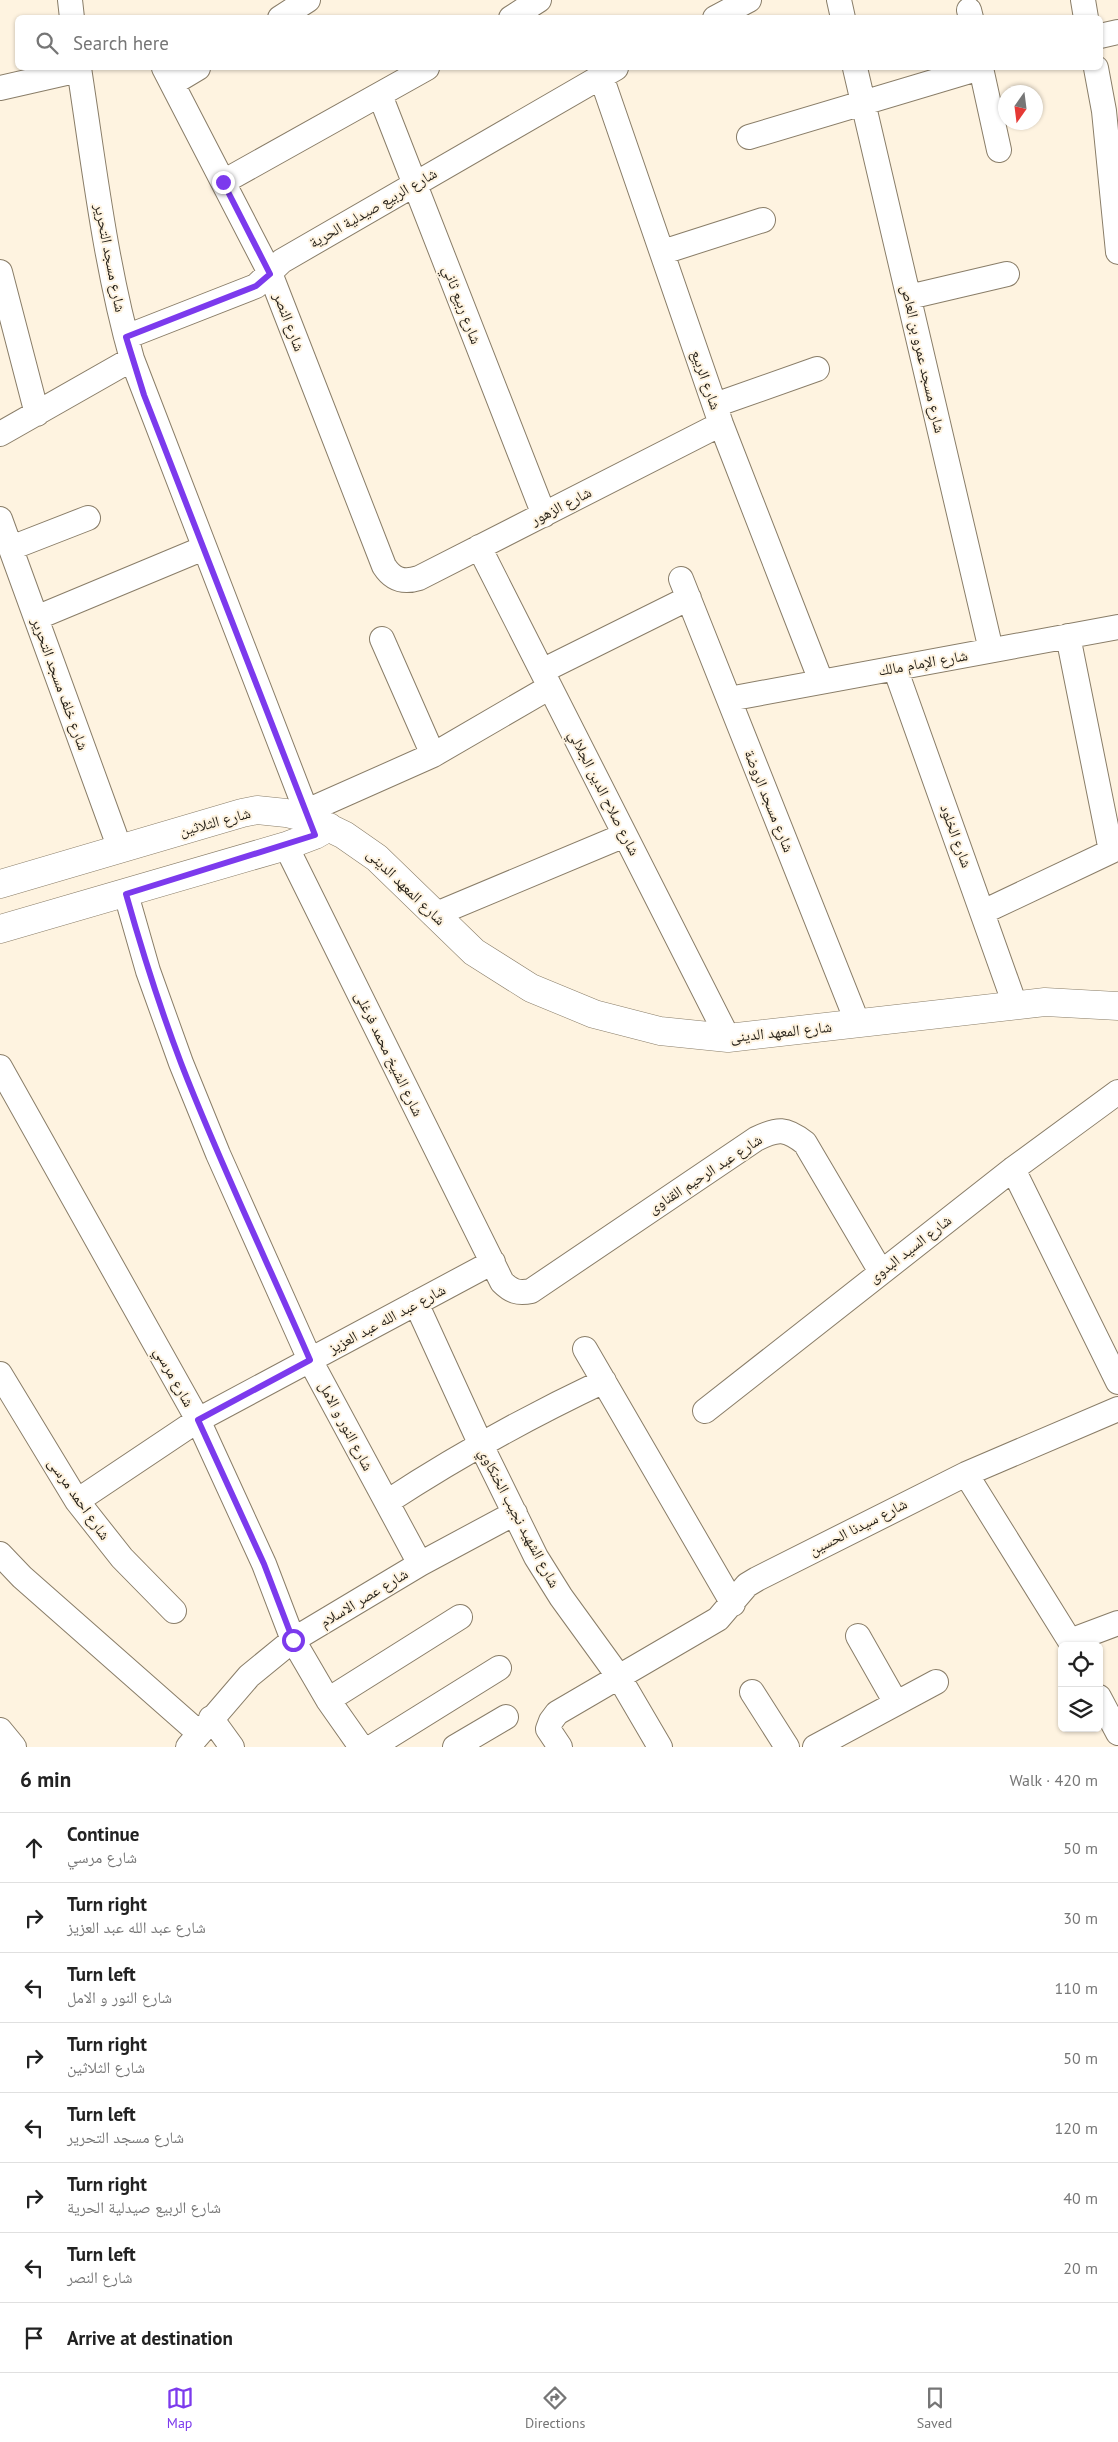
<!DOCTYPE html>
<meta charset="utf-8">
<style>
:root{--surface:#fff;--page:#f2f2f2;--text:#222;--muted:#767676;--line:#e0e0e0;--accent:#7c3aed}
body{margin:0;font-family:"PT Sans","Noto Naskh Arabic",sans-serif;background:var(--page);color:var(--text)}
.controls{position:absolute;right:15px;bottom:15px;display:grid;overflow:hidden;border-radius:8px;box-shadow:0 1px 4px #0004}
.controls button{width:45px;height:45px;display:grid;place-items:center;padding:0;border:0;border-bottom:1px solid var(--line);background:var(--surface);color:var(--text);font:25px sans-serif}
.compass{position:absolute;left:998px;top:85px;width:45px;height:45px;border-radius:50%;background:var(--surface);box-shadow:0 1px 4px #0004;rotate:194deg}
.stop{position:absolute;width:15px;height:15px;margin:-11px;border:4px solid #7c3aed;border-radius:50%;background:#fff}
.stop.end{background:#7c3aed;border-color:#fff;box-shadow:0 1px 5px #0008}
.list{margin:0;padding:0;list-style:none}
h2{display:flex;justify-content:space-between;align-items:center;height:65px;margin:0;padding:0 20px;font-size:21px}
h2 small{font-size:16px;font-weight:400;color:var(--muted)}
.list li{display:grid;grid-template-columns:32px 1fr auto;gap:15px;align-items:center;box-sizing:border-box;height:70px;padding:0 20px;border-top:1px solid var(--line)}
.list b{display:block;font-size:19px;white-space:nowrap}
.list p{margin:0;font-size:16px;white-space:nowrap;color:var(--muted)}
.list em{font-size:16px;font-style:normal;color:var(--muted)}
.icon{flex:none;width:28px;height:28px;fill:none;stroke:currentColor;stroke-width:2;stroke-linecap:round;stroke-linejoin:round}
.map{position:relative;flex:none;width:1118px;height:1747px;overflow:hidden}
.search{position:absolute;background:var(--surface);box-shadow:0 1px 4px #0004;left:15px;right:15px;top:15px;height:55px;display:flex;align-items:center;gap:12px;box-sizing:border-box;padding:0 18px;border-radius:8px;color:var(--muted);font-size:19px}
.sheet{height:625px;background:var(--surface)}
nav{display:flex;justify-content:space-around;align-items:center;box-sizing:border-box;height:70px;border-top:1px solid var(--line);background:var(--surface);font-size:14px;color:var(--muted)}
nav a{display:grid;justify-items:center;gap:2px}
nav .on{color:var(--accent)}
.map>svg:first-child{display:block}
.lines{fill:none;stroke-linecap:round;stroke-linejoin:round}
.street-casing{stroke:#897d68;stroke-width:26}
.secondary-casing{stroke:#897d68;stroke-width:29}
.street{stroke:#fff;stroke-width:24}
.secondary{stroke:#fff;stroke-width:28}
.route{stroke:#7c3aed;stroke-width:6}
.labels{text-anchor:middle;stroke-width:4;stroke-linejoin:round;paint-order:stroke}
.street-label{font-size:15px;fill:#241f17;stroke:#fef3e0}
</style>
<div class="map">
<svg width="1118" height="1747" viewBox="0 0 1118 1747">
<rect width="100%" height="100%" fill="#fef3e0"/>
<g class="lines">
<!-- street casing -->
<g class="street-casing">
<path id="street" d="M70,0L72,18
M839,0L843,18
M1083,0L1086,18
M969,10L971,18
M280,18L308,0
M511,18L539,0
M715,18L749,0
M1100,36L1118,32
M79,68C94,165 105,264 132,359L315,834
M164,68L270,273L384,566C393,580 403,583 419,578L721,424
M855,68L991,650
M981,68L999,150
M1096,68L1104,111L1118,252
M601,76L721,424L821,681
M173,83L198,68
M0,88L79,70
M380,95L544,515
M749,137L980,68
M223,182L427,68
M663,252L763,220
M0,272L37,414
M909,297L1007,274
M126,337L256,286L282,261L616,68
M715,405L817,369
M0,434L132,359
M0,519L120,849
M479,547L728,1038
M11,548L88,518
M681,579L858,1024
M36,618L204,548
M1068,636L1111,851
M382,639L433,755
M895,668L1015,1005
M542,671L689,598
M729,699L1118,627
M307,811L433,755L550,687
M286,846L502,1282C511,1291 518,1294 531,1291L756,1139C778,1128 786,1128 805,1143L881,1272
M126,894L148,971L181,1063L218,1154L310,1360L420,1564
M983,912L1118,848
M434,915L625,835
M0,1067L198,1420L264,1564L293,1640L328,1700L361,1747
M1013,1169L1118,1382
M416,1303L480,1443L536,1557L561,1597L619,1677L660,1747
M585,1349L733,1604
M0,1374L77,1501L122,1558L174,1611
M705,1411L1013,1169L1118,1092
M966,1474L1073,1646
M77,1501L198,1420L493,1262
M387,1502C457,1456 528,1417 604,1381
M0,1554L22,1577L199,1733
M858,1636L896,1703
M1070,1641L1118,1623
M752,1692L787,1747
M1099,1697L1118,1733
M328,1700L460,1617
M211,1718L232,1747
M0,1730L14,1747
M188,1747L249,1676L293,1640L420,1564L515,1513
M372,1747L499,1668
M455,1747L506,1717
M560,1747L548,1729L551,1721L557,1713L718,1619L747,1585L757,1579L966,1474L1118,1409
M815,1747L936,1682"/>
</g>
<!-- secondary casing -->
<g class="secondary-casing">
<path id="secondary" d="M0,884L242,813L257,810L286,813L311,819L344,835L377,858L474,952L531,988L594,1014L660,1031L728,1038L1045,1002L1118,1006
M0,929L286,846L315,835L329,827"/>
</g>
<!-- street -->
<use href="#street" class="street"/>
<!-- secondary -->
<use href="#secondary" class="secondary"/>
</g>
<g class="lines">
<!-- route -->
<path class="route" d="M223,182L270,274L256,286L126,337L144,395L315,835L126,894C142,951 160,1008 181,1063C220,1164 267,1261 310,1360L198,1420L264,1564L293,1640"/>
</g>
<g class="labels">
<!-- street labels -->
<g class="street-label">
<text transform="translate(373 208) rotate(-30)" y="5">شارع الربيع صيدلية الحرية</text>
<text transform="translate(110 258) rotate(79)" y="5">شارع مسجد التحرير</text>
<text transform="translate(462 305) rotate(69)" y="5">شارع ربيع ثاني</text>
<text transform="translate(289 322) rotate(69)" y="5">شارع النصر</text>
<text transform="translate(923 359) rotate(77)" y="5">شارع مسجد عمرو بن العاص</text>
<text transform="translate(706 380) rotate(71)" y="5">شارع الربيع</text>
<text transform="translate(561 506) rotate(-27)" y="5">شارع الزهور</text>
<text transform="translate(923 663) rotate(-10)" y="5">شارع الإمام مالك</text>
<text transform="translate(60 684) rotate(70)" y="5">شارع خلف مسجد التحرير</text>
<text transform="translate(604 793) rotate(63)" y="5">شارع صلاح الدين الجلالي</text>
<text transform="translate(769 801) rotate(68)" y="5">شارع مسجد الروضة</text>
<text transform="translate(215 822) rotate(-15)" y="5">شارع الثلاثين</text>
<text transform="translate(956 836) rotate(70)" y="5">شارع الخلود</text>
<text transform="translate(406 887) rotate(44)" y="5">شارع المعهد الدينى</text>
<text transform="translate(781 1032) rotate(-6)" y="5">شارع المعهد الدينى</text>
<text transform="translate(389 1054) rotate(64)" y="5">شارع الشيخ محمد فرغلى</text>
<text transform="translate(705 1174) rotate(-33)" y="5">شارع عبد الرحيم القناوى</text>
<text transform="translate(910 1249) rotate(-38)" y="5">شارع السيد البدوى</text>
<text transform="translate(387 1319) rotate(-28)" y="5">شارع عبد الله عبد العزيز</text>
<text transform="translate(174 1377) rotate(61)" y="5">شارع مرسي</text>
<text transform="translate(346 1426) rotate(62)" y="5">شارع النور و الامل</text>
<text transform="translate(79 1499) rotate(55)" y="5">شارع احمد مرسى</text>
<text transform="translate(519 1518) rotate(62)" y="5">شارع الشهيد نجيب الخنكاوي</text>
<text transform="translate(858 1527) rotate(-27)" y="5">شارع سيدنا الحسين</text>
<text transform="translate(364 1598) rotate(-31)" y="5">شارع عصر الاسلام</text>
</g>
</g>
</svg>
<div class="controls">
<button><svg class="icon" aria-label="locate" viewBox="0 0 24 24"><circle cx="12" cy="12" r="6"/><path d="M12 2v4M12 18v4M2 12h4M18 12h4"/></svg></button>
<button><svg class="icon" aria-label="layers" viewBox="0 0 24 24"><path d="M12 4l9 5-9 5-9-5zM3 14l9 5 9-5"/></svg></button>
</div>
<svg class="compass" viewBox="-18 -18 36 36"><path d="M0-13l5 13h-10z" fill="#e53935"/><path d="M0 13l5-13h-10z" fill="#767676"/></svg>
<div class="stop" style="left:293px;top:1640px"></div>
<div class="stop end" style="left:223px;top:182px"></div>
<div class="search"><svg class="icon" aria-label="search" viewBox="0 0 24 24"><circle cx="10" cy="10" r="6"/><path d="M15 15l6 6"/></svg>Search here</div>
</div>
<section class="sheet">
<h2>6 min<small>Walk · 420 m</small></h2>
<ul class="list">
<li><svg class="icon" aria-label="ahead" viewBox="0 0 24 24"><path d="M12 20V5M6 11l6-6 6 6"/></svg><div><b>Continue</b><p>شارع مرسي</p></div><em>50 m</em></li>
<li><svg class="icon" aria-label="right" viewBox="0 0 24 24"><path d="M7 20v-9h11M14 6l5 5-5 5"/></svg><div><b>Turn right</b><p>شارع عبد الله عبد العزيز</p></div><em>30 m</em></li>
<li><svg class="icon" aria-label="left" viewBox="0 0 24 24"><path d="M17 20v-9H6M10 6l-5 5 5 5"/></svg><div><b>Turn left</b><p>شارع النور و الامل</p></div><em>110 m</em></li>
<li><svg class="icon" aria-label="right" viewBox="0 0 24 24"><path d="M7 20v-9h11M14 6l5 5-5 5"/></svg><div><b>Turn right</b><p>شارع الثلاثين</p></div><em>50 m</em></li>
<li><svg class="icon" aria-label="left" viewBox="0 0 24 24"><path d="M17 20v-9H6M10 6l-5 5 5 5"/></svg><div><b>Turn left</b><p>شارع مسجد التحرير</p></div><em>120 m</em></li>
<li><svg class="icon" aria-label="right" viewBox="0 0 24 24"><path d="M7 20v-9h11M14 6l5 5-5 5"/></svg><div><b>Turn right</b><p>شارع الربيع صيدلية الحرية</p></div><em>40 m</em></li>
<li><svg class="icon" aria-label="left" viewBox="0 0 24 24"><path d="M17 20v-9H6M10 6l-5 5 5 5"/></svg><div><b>Turn left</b><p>شارع النصر</p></div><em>20 m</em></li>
<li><svg class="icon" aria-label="arrive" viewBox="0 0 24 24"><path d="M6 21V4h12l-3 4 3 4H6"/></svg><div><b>Arrive at destination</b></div></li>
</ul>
</section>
<nav>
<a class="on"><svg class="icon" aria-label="map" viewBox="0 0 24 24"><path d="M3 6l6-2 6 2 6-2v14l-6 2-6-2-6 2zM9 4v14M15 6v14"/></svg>Map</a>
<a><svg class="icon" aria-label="directions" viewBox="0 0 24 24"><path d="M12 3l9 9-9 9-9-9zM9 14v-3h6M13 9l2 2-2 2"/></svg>Directions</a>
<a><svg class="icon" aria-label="saved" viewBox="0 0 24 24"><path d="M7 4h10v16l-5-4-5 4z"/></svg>Saved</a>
</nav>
